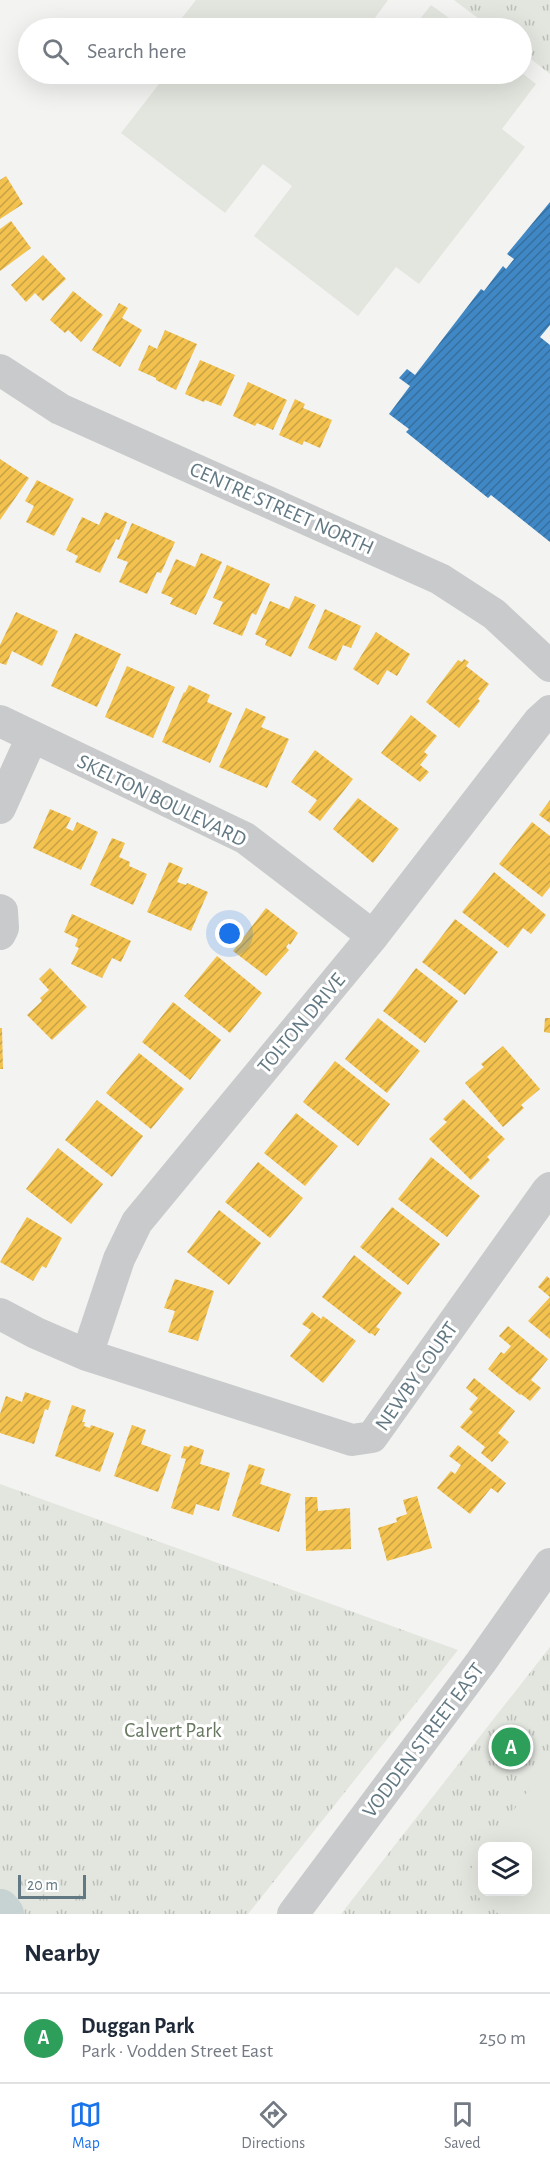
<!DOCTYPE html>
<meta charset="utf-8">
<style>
:root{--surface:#fff;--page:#f2f2f3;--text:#1f2937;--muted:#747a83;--line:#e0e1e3;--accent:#1a73e8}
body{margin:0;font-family:"Alegreya Sans",sans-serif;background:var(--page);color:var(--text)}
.controls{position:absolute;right:18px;bottom:18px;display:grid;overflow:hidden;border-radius:12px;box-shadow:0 6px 24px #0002}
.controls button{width:54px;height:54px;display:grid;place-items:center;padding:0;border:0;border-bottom:2px solid var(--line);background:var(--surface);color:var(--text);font:30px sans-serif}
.scale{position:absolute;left:18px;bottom:15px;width:68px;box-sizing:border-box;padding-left:6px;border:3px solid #627882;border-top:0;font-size:16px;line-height:21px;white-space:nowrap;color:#627882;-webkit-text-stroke:4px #fff;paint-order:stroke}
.you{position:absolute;left:230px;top:934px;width:21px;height:21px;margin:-15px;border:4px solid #fff;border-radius:50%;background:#1a73e8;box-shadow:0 0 0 9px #1a73e833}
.badge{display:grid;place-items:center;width:39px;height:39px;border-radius:50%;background:var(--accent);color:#fff;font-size:20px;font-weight:700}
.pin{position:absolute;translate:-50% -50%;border:3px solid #fff;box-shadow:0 2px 6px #0006}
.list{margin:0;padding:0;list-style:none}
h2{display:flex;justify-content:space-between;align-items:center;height:78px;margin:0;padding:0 24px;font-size:26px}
h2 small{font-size:20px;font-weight:400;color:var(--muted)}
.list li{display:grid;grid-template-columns:39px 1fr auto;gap:18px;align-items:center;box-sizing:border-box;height:90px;padding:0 24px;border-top:2px solid var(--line)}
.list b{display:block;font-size:22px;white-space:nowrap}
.list p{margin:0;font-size:20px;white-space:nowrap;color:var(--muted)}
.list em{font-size:20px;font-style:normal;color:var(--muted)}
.icon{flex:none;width:33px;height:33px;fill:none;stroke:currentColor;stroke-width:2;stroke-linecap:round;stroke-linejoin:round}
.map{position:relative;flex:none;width:550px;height:1914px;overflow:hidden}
.search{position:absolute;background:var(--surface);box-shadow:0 6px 24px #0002;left:18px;right:18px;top:18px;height:66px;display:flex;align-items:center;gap:15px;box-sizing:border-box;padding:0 21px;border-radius:33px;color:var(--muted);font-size:22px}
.sheet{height:168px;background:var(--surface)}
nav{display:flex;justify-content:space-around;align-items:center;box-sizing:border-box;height:84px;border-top:2px solid var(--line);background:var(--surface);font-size:16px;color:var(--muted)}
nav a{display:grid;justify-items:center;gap:3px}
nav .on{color:var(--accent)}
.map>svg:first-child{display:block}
.grass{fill:url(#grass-tufts);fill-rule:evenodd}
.garden{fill:#e3e6df}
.homes{fill:url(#homes-hatch)}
.schools{fill:url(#schools-hatch)}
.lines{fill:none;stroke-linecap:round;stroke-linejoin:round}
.river{stroke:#c7d2d3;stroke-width:40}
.minor{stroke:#c8cacb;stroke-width:32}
.labels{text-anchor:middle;stroke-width:6;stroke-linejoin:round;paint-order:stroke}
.street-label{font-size:21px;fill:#627882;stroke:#fff}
.park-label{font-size:21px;fill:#697961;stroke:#fff}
</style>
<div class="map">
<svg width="550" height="1914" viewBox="0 0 550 1914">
<defs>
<pattern id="grass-tufts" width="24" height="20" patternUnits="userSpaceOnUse" patternTransform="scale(1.5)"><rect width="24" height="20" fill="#e3e6df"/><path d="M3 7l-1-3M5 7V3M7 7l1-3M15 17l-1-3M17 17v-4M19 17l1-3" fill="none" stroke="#bbbfba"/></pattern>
<pattern id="homes-hatch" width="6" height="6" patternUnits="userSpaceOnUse" patternTransform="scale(1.5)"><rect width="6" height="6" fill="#f2c14e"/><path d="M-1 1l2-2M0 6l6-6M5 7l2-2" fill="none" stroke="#c7a246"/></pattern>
<pattern id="schools-hatch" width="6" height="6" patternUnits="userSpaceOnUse" patternTransform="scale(1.5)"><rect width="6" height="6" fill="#3f88c5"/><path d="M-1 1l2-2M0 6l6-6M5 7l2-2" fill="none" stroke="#366f9e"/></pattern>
</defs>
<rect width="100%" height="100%" fill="#f3f3f1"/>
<!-- grass -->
<path class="grass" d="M454,0H550V74L522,52V28H491Z
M0,1484L458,1650L248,1914H0Z
M550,1647V1914H341ZM482,1846H528V1892H482Z"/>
<!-- garden -->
<path class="garden" d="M196,0H388L369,26L371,28H174Z
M431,5L463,28H413Z
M522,73L536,84L502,129L525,147L419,284L396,267L358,316L254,236L292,186L263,164L225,213L121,133L159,84L146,74Z
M550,1761V1914H499L461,1883L482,1853V1892H528V1846H487Z"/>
<!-- homes -->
<path class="homes" d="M6,176L23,204L0,219V180Z
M11,221L31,248L0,271V229Z
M43,255L66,279L43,301L35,293L26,302L11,285Z
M73,291L103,315L81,342L68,330L65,333L50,320Z
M119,303L128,308L122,318L142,330L120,367L92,350Z
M165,330L197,344L176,390L156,380V378L138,370L149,345L157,349Z
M200,360L235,375L221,406L205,400L204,402L185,394Z
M248,382L287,400L273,430L257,423L255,426L233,416Z
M295,399L305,404L303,408L332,420L320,448L304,441L302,445L279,435Z
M0,459L29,478L0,520Z
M37,480L74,499L54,536L26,522L34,506L25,501Z
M105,512L127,522L119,540L116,539L100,573L75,562L78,556L66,550L82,517L99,525Z
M132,523L175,542L161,573L157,572L147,594L119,582L128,562L117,558Z
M201,553L222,562L196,615L170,604L173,598L161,593L176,559L195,567Z
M227,565L270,584L256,615L252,613L242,636L213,624L223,602L213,598Z
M295,596L316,605L291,657L265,645L267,640L255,634L270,601L289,609Z
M325,609L361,626L351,648L343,645L336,661L308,648Z
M16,612L58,631L42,666L12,651L6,665L0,663V645Z
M376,632L410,654L397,676L387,670L378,685L353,669Z
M75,633L121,654L97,707L51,686Z
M464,659L469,662L466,666L489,684L478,699L480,701L459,728L426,702L458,660L462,662Z
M127,666L175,687L153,738L105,717Z
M189,685L210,695L207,702L232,713L210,763L162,742L184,692L185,693Z
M246,708L266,717L261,727L289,739L267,788L219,767Z
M411,715L437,736L424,752L428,755L420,765L429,772L420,782L381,753Z
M315,750L353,779L320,821L308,812L317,800L291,782Z
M358,798L399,829L373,863L333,829Z
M550,800V823L539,815Z
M50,809L71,818L66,828L73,831L77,822L98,832L81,870L33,848Z
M532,822L550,836V887L542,897L499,864Z
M112,838L125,843L119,857L130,862L129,866L147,874L133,905L90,885Z
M169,862L183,868L177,882L186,885L187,883L208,892L191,931L147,912Z
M494,872L546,915L531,934L523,928L508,948L462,912Z
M266,908L298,933L290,945L289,943L286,947L289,950L266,976L233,951Z
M72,914L131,941L121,962L112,958L102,978L71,964L79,948L75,946L78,939L64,932Z
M455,919L498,952L465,995L422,962Z
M217,956L262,993L230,1033L184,996Z
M50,968L87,1007L52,1040L27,1015L42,1001L40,998L49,990L39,979Z
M416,968L458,1001L425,1043L383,1011Z
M173,1002L221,1040L190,1080L142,1042Z
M378,1018L420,1051L387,1093L345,1059Z
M545,1018H550V1033L544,1032Z
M0,1028H2L3,1069H0Z
M503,1046L540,1089L521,1105L524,1108L503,1127L465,1083L484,1067L481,1064Z
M139,1053L184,1089L151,1129L106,1093Z
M335,1061L390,1104L358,1146L303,1102Z
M463,1099L505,1139L487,1157L490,1160L471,1180L429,1139L447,1122L443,1119Z
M97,1100L143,1136L112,1177L65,1140Z
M296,1113L338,1146L305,1186L264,1153Z
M58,1148L103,1184L71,1224L26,1189Z
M431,1157L480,1196L447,1237L398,1199Z
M258,1162L303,1198L270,1238L225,1202Z
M392,1207L440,1244L408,1285L360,1247Z
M219,1210L261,1243L229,1285L187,1252Z
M27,1217L62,1238L46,1268L42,1266L33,1281L0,1262Z
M354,1255L402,1293L376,1327L380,1329L375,1336L371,1333L370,1334L322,1297Z
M547,1276L550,1279V1339L528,1321L550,1297L538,1287Z
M175,1279L214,1291L198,1341L168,1332L175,1311L164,1308Z
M312,1312L321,1319L323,1316L356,1341L323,1383L290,1356L311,1330L302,1324Z
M508,1326L548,1359L531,1380L541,1388L530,1401L521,1394L520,1395L488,1369L501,1352L504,1354L511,1346L499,1336Z
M474,1378L515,1411L498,1433L509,1442L492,1462L481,1453L485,1447L460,1427L473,1412L469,1409L478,1398L466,1388Z
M25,1392L51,1401L48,1410L45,1409L34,1444L0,1433V1414L6,1396L22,1402Z
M72,1405L86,1410L82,1422H85L84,1426L90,1428L91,1425L114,1433L100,1472L55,1456Z
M132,1425L146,1430L141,1444L171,1455L158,1492L114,1476Z
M190,1445L204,1450L200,1464L230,1473L219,1511L196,1504L193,1515L171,1508L186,1459L181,1458L184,1446L189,1447Z
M458,1445L506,1483L498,1493L491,1488L470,1514L437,1488L451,1471L455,1474L461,1465L449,1456Z
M249,1464L265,1469L260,1484L291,1494L279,1532L232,1516Z
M417,1496L432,1548L387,1561L378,1528L397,1522L396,1518L407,1514L403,1500Z
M305,1497H317L318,1511L350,1508L351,1549L306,1551Z"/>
<!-- schools -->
<path class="schools" d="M550,202V325L540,337L550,345V542L491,495L488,498L406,432L409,429L389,414L410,386L399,378L407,369L415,375L481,289L484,291L503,266L506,269L514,259L507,254Z"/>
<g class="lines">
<!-- river -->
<path class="river" d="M0,1909L4,1914"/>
<!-- minor -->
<path class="minor" d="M0,370L60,409L440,579L494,614L550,666
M0,721L245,838L373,936
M0,808L32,737
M0,910L2,911L3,928L0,934
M0,1314L36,1333L87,1355L352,1440L372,1437L547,1191L550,1188
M87,1355L119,1259L137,1222L373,936L539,721L550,711
M293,1914L481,1662L550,1564"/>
</g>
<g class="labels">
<!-- street labels -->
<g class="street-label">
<text transform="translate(282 508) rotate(24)" y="7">CENTRE STREET NORTH</text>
<text transform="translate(162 800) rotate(26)" y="7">SKELTON BOULEVARD</text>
<text transform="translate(301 1023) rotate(-50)" y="7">TOLTON DRIVE</text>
<text transform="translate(416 1376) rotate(-55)" y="7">NEWBY COURT</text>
<text transform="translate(423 1740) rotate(-53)" y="7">VODDEN STREET EAST</text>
</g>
<!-- park labels -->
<g class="park-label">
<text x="173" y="1737">Calvert Park</text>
</g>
</g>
</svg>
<div class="controls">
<button><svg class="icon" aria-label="layers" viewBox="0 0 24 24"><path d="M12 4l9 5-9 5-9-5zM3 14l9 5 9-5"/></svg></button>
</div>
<div class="scale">20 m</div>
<div class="you"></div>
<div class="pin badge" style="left:511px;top:1747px;background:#2e9e5b">A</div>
<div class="search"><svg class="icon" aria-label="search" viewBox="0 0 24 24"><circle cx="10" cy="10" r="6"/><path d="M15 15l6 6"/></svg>Search here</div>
</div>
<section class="sheet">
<h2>Nearby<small></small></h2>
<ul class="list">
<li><span class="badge" style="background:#2e9e5b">A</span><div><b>Duggan Park</b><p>Park · Vodden Street East</p></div><em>250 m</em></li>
</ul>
</section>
<nav>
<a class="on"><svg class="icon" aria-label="map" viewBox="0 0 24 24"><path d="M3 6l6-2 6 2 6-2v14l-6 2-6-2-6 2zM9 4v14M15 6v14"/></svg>Map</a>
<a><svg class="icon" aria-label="directions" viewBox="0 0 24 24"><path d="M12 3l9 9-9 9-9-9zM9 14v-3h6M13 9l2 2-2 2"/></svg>Directions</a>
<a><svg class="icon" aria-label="saved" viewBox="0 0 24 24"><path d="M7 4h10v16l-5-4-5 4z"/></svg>Saved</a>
</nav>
